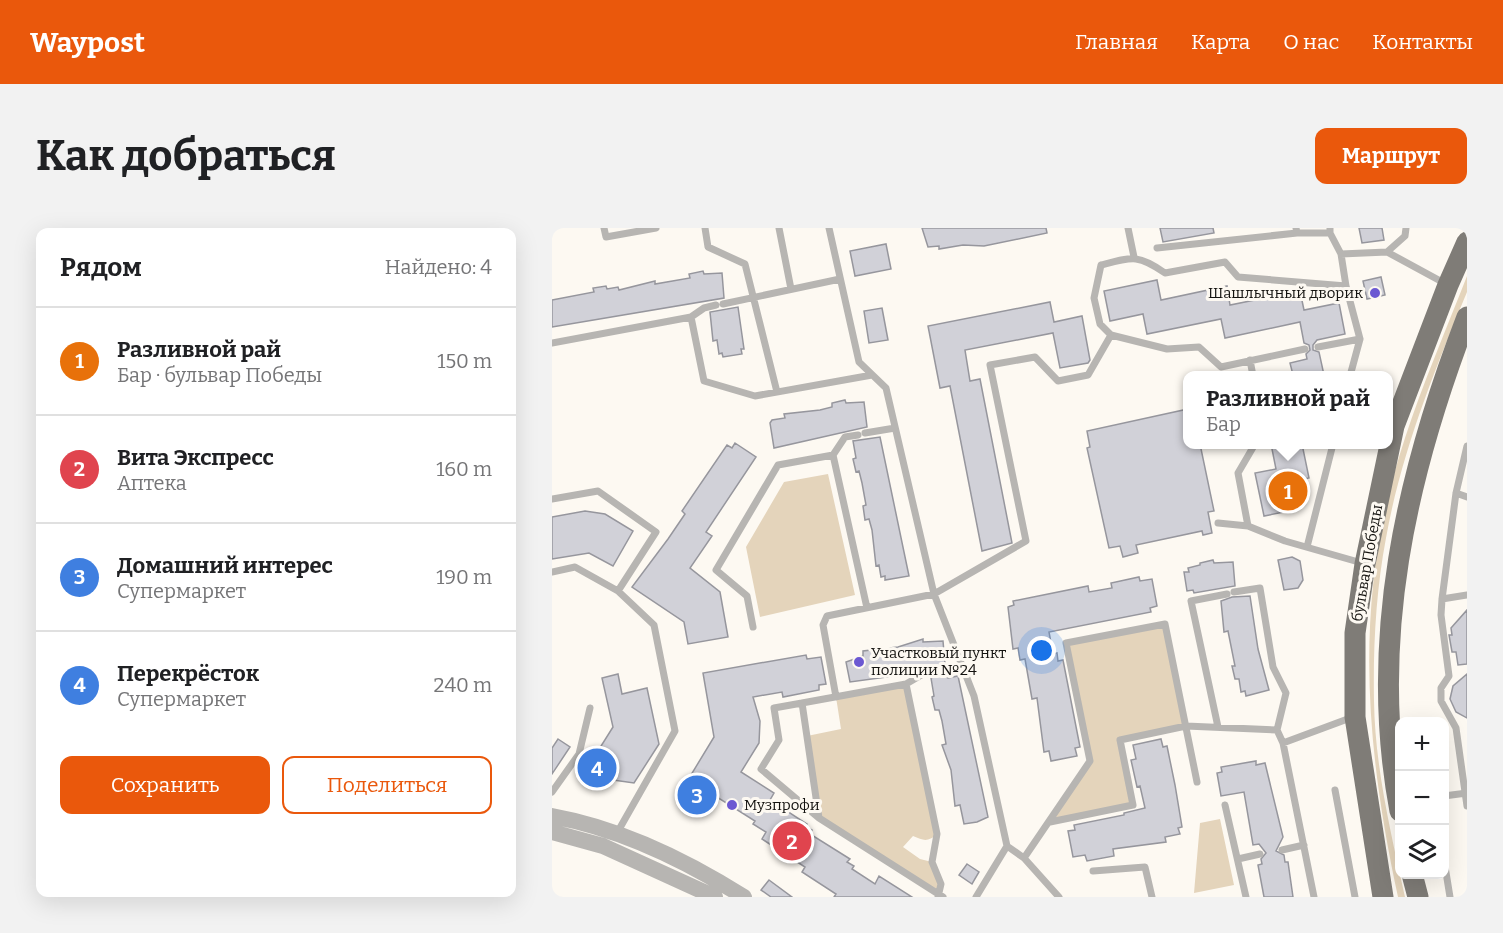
<!DOCTYPE html>
<html lang="ru">
<meta charset="utf-8">
<style>
:root{--surface:#fff;--page:#f2f2f2;--text:#202124;--muted:#757577;--line:#e0e0e0;--accent:#ea580c}
body{margin:0;font-family:Bitter,serif;background:var(--page);color:var(--text)}
.controls{position:absolute;right:18px;bottom:18px;display:grid;overflow:hidden;border-radius:12px;box-shadow:0 6px 24px #0002}
.controls button{width:54px;height:54px;display:grid;place-items:center;padding:0;border:0;border-bottom:2px solid var(--line);background:var(--surface);color:var(--text);font:30px sans-serif}
.you{position:absolute;left:490px;top:423px;width:21px;height:21px;margin:-15px;border:4px solid #fff;border-radius:50%;background:#1a73e8;box-shadow:0 0 0 9px #1a73e833}
.badge{display:grid;place-items:center;width:39px;height:39px;border-radius:50%;background:var(--accent);color:#fff;font-size:20px;font-weight:700}
.pin{position:absolute;translate:-50% -50%;border:3px solid #fff;box-shadow:0 2px 6px #0006}
.popup{position:absolute;left:631px;top:143px;width:210px;height:78px;box-sizing:border-box;display:grid;place-content:center;border-radius:12px;background:var(--surface);filter:drop-shadow(0 2px 4px #0005);font-size:20px;white-space:nowrap;color:var(--muted)}
.popup b{font-size:22px;color:var(--text)}
.popup::after{content:'';position:absolute;left:50%;top:100%;margin-left:-12px;border:12px solid transparent;border-top-color:var(--surface)}
.list{margin:0;padding:0;list-style:none}
h2{display:flex;justify-content:space-between;align-items:center;height:78px;margin:0;padding:0 24px;font-size:26px}
h2 small{font-size:20px;font-weight:400;color:var(--muted)}
.list li{display:grid;grid-template-columns:39px 1fr auto;gap:18px;align-items:center;box-sizing:border-box;height:108px;padding:0 24px;border-top:2px solid var(--line)}
.list b{display:block;font-size:22px;white-space:nowrap}
.list p{margin:0;font-size:20px;white-space:nowrap;color:var(--muted)}
.list em{font-size:20px;font-style:normal;color:var(--muted)}
.actions{display:flex;gap:12px;padding:18px 24px}
.actions a{flex:1;padding:14px 0;border:2px solid var(--accent);border-radius:12px;text-align:center;font-size:21px;color:var(--accent)}
.actions .main{background:var(--accent);color:#fff}
.icon{flex:none;width:33px;height:33px;fill:none;stroke:currentColor;stroke-width:2;stroke-linecap:round;stroke-linejoin:round}
.map{position:relative;flex:none;width:915px;height:669px;overflow:hidden;border-radius:12px}
header{display:flex;align-items:center;gap:36px;box-sizing:border-box;height:84px;padding:0 30px;background:var(--accent);color:#fff}
header strong{font-size:28px}
nav{display:flex;gap:33px;margin-inline-start:auto;font-size:21px}
.intro{display:flex;align-items:center;justify-content:space-between;box-sizing:border-box;height:144px;padding:0 36px}
h1{margin:0;font-size:42px}
.button{padding:15px 27px;border-radius:12px;background:var(--accent);color:#fff;font-size:21px;font-weight:700}
main{display:flex;gap:36px;padding:0 36px}
aside{flex:1;background:var(--surface);border-radius:12px;box-shadow:0 6px 24px #0002}
.map>svg:first-child{display:block}
.green{fill:#e4d4bb}
.building{fill:#d1d1d8;stroke:#96969d;stroke-width:1.5}
.lines{fill:none;stroke-linecap:round;stroke-linejoin:round}
.service{stroke:#b7b5b2;stroke-width:7}
.tertiary{stroke:#b7b5b2;stroke-width:16}
.primary{stroke:#7f7c77;stroke-width:21}
.poi-dot{fill:#6b58d2;stroke:#fdf9f2;stroke-width:2}
.labels{text-anchor:middle;stroke-width:6;stroke-linejoin:round;paint-order:stroke}
.poi-label{font-size:15px;fill:#13120f;stroke:#fdf9f2;text-anchor:start}
.street-label{font-size:15px;fill:#13120f;stroke:#fdf9f2}
</style>
<header>
<strong>Waypost</strong>
<nav><a>Главная</a><a>Карта</a><a>О нас</a><a>Контакты</a></nav>
</header>
<div class="intro"><h1>Как добраться</h1><a class="button">Маршрут</a></div>
<main>
<aside>
<h2>Рядом<small>Найдено: 4</small></h2>
<ul class="list">
<li><span class="badge" style="background:#e8710a">1</span><div><b>Разливной рай</b><p>Бар · бульвар Победы</p></div><em>150 m</em></li>
<li><span class="badge" style="background:#e0444e">2</span><div><b>Вита Экспресс</b><p>Аптека</p></div><em>160 m</em></li>
<li><span class="badge" style="background:#3f7fe0">3</span><div><b>Домашний интерес</b><p>Супермаркет</p></div><em>190 m</em></li>
<li><span class="badge" style="background:#3f7fe0">4</span><div><b>Перекрёсток</b><p>Супермаркет</p></div><em>240 m</em></li>
</ul>
<div class="actions"><a class="main">Сохранить</a><a>Поделиться</a></div>
</aside>
<div class="map">
<svg width="915" height="669" viewBox="0 0 915 669">
<rect width="100%" height="100%" fill="#fdf9f2"/>
<!-- green -->
<path class="green" d="M915,48V64C882,143 849,226 834,310C824,363 821,418 822,473C823,539 839,606 853,669H846C812,511 801,366 853,210C871,155 894,102 915,48Z
M276,246L303,367L208,389L194,319L232,254Z
M613,396L634,498L568,512L581,577L498,594L538,533L514,415Z
M354,456L385,606C376,614 372,613 361,608L351,619L368,631L380,634L389,656L387,667L267,590L255,508L289,501L284,469Z
M668,591L682,657L642,665L648,595Z"/>
<!-- building -->
<path class="building" d="M370,0H494L495,5L432,18L411,17L387,21V18L376,19Z
M608,0H661L662,5L611,14Z
M807,0H830L832,12L810,15Z
M334,16L339,41L303,48L298,23Z
M151,43L152,46L170,45L172,70L0,99V72L42,64L41,60L54,58L55,61L66,59L67,62L103,53V56L138,50L137,46Z
M829,49L833,67L815,71L811,53Z
M605,52L609,72L675,58L678,77L748,63L752,82L787,75L793,106L765,112L761,117V122L767,124L772,147H741L738,135L755,131L754,126L758,122L757,117L752,115L748,94L673,110L669,91L595,106L591,86L558,93L552,63Z
M498,74L502,94L530,88L538,132L536,135L508,140L501,105L413,122L418,153L428,151L460,315L430,323L398,158L388,160L376,98Z
M186,79L192,121H189L190,126L171,129L170,125L167,126L165,112L161,113L158,84Z
M330,80L336,112L317,115L312,83Z
M293,172L294,175L312,174L315,199L222,220L218,195L220,192L233,190L232,186L268,182L280,179V175Z
M636,181V216H648L662,283L656,284L660,305L651,307L650,303L584,317L586,325L571,329L568,318L557,320L535,220L538,219L535,203Z
M328,209L357,348L333,352V348L329,349L327,337L324,338L320,302L317,291L313,292L311,278L314,277L310,255L307,243L304,244L301,231L304,230L301,213Z
M183,215L204,229L154,304L160,308L138,340L168,364L176,409L136,416L132,394L80,359L116,311L133,286L130,283L175,217L180,220Z
M719,216H750L757,250L737,254L742,282L712,288L703,245L724,241Z
M33,283L53,286L81,303L61,338L37,325L0,331V289Z
M740,329L748,333L751,352L746,360L732,362L726,332Z
M661,332L662,335L681,334L683,358L642,365L641,362L635,363L632,344H637L636,340L648,337V335Z
M587,349L588,353L600,351L605,378L598,380L599,384L497,404L501,426L505,425L506,433L511,432L528,519L523,520L525,528L499,533L497,523L492,524L485,470L480,471L473,431L468,432L466,420L461,421L456,379L462,377L461,373L536,358L537,364L560,360L559,355Z
M698,368L706,421L717,462L694,468L693,463L689,464L687,451H683L680,438H683L676,403L672,404L669,373L680,369Z
M915,382V436L906,437L904,424H900L897,407H900L899,400Z
M371,411V414L391,413L393,436L342,448L298,454L294,434L311,428V423L346,419Z
M254,427L255,431L269,429L274,456L267,457V462L231,469L230,464L201,469L208,493L207,515L189,544L222,565L218,572L255,596L253,598L260,602L258,606L298,631L295,634L302,638L300,641L323,656L327,648L360,669H282L284,666L250,644L253,639L210,611L214,604L201,596L203,593L165,569L157,584L128,565L162,509L151,445Z
M66,446L70,466L95,460L107,516L82,555L47,550L34,542L61,499L50,450Z
M388,446L396,450L406,448L436,589L425,594L412,596L408,577L403,578L399,542L390,517L394,516L390,493L387,482H383L380,469L382,468L379,450Z
M915,446V490L904,484L898,471L901,458Z
M6,511L18,519L0,546V520Z
M609,511L611,519L615,518L623,557L630,599L626,600L628,606L613,609L614,614L561,621L562,628L535,633L533,627L521,629L516,603L523,602L522,597L572,587V585L593,580L588,558L585,559L579,532L584,531L581,517Z
M704,533V537L713,535L731,609L724,623L732,627L733,634H736L741,669H712L706,637L710,636L709,631L714,625L707,616L701,617L692,564L669,568L665,545L670,544L669,539Z
M415,636L427,644L420,656L407,647Z
M217,652L240,669H219L209,662Z"/>
<g class="lines">
<!-- service -->
<path class="service" d="M52,0L54,9L104,0
M153,0L156,19L193,36L225,164
M227,0L239,61
M277,0L307,134L334,160L382,366L422,468L455,618L424,669
M576,0L582,29
M744,0L745,5H778
M778,0V5L789,26L835,24L894,56
M605,20L745,5
M835,24L853,8L854,0
M171,76L288,51
M139,89L152,80L164,77
M0,115L139,89L152,153L203,168L320,147
M766,119L808,111L794,58L789,26
M753,121L669,139L647,119L615,121L559,107L548,96L542,70L549,37C580,29 586,26 613,45L673,34L686,49L794,58
M698,132L701,148
M798,148L808,111
M313,205L343,200
M703,216L686,245L696,298L733,313L810,335
M915,218L904,265L890,371L889,387L897,448L889,460V473L904,500L915,578
M281,227L293,209L306,207
M904,265L915,269
M0,271L46,263L104,304L66,363
M666,295L696,298
M755,319L781,216
M0,344L23,339L66,363L102,397L123,503L65,605
M682,364L708,360L721,439L734,465L725,502L731,515L762,669
M890,371L915,367
M201,399L195,368L164,342L226,237L281,227L315,380
M392,442L411,438
M383,443L371,446L354,456L250,475L267,590L391,669
M354,456L385,606L380,634L389,656L386,669
M284,469L271,397L275,388L382,366L474,313L438,137L483,129L506,153L536,147L559,107
M250,475L222,480L227,512L209,541L267,590
M666,499L639,373L675,366
M731,515L801,489
M783,562L803,669
M0,564L27,526L38,480
M892,568L915,565
M673,577L694,669
M498,594L581,577L568,512L634,498L725,502
M455,618L472,630L507,669
M730,622L752,617
M472,630L538,533L514,415L613,396L645,554
M686,631L708,626
M892,632L898,669
M541,643L593,639L600,669"/>
<!-- tertiary -->
<path class="tertiary" d="M0,588C67,600 135,633 192,669
M0,604L51,618L163,669"/>
<!-- primary -->
<path class="primary" d="M848,583C816,413 854,247 915,89
M860,646L866,669
M831,669L803,489V405L813,336L842,198L896,57L915,14"/>
</g>
<!-- markers -->
<g class="poi-dot">
<circle cx="823" cy="65" r="6"/>
<circle cx="307" cy="434" r="6"/>
<circle cx="180" cy="577" r="6"/>
</g>
<g class="labels">
<!-- poi labels -->
<g class="poi-label">
<text x="811" y="70" text-anchor="end">Шашлычный дворик</text>
<text x="319" y="430">Участковый пункт<tspan x="319" dy="17">полиции №24</tspan></text>
<text x="192" y="582">Музпрофи</text>
</g>
<!-- street labels -->
<g class="street-label">
<text transform="translate(815 335) rotate(-80)" y="5">бульвар Победы</text>
</g>
</g>
</svg>
<div class="controls">
<button>+</button>
<button>−</button>
<button><svg class="icon" aria-label="layers" viewBox="0 0 24 24"><path d="M12 4l9 5-9 5-9-5zM3 14l9 5 9-5"/></svg></button>
</div>
<div class="you"></div>
<div class="pin badge" style="left:736px;top:263px;background:#e8710a">1</div>
<div class="popup"><b>Разливной рай</b>Бар</div>
<div class="pin badge" style="left:240px;top:613px;background:#e0444e">2</div>
<div class="pin badge" style="left:145px;top:567px;background:#3f7fe0">3</div>
<div class="pin badge" style="left:45px;top:540px;background:#3f7fe0">4</div>
</div>
</main>
